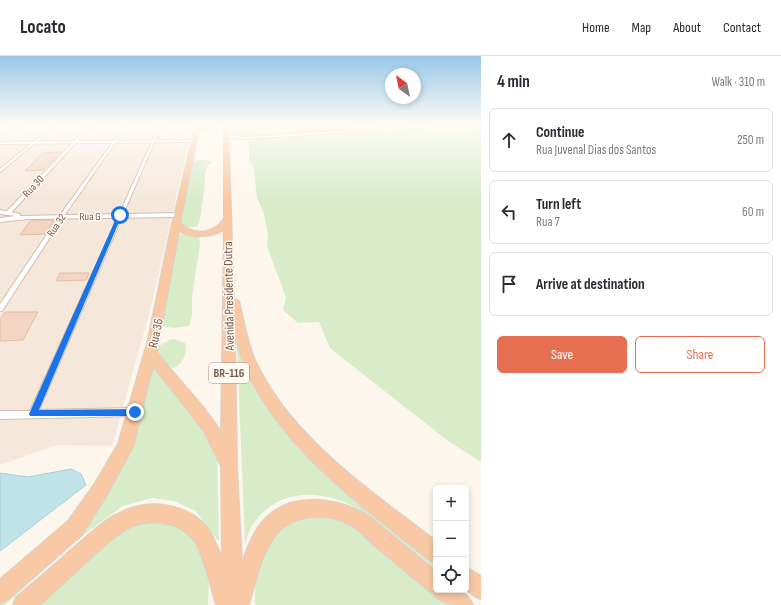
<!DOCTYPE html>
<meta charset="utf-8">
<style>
:root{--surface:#fff;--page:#f2f2f3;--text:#2b2b33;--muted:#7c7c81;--line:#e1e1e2;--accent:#e76f51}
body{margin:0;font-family:"Sofia Sans Condensed",sans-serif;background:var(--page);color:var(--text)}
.controls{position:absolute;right:12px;bottom:12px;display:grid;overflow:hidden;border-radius:6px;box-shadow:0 2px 6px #0003}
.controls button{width:36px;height:36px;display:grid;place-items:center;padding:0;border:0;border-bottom:1px solid var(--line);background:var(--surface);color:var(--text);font:20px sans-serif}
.compass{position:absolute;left:385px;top:12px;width:36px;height:36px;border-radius:50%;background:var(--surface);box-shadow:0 2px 6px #0003;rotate:327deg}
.stop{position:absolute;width:12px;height:12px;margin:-9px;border:3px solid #1a73e8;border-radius:50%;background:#fff}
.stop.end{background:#1a73e8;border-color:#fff;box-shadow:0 1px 4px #0008}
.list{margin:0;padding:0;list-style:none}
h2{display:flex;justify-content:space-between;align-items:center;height:52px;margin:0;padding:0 16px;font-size:17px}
h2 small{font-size:13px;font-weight:400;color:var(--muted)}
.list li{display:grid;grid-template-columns:26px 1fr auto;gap:12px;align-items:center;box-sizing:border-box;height:64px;margin:0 8px 8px;padding:0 8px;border:1px solid var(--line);border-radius:6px}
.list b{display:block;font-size:15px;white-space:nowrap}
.list p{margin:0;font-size:13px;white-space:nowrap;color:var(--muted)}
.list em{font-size:13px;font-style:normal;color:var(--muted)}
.actions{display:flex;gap:8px;padding:12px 16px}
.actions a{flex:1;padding:9px 0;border:1px solid var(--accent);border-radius:6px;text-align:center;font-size:14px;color:var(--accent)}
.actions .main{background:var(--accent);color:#fff}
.icon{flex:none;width:22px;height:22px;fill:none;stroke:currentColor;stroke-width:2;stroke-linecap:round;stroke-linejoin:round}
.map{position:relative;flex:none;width:481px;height:549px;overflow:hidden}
header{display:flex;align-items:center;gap:24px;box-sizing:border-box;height:56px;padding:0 20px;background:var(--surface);border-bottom:1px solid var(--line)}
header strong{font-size:19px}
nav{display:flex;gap:22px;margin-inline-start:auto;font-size:14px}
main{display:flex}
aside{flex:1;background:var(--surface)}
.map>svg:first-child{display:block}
.residential{fill:#f5e8da}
.education{fill:#f3e8fa}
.green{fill:#d8ecc9}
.water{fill:#bfe3e8;stroke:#a5d3da}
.building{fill:#f3d5c3;stroke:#e6bba3}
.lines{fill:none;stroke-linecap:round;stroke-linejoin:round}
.minor-casing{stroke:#d1beb0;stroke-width:2}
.tertiary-casing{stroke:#d1beb0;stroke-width:2}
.secondary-casing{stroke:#d6c0b0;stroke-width:2}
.trunk-casing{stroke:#dad1cd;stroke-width:2}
.minor{fill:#fff;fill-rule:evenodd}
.tertiary{fill:#fff;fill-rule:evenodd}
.secondary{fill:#fff;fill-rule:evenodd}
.trunk{fill:#f9c8a4;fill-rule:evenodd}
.route{fill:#1a73e8}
.labels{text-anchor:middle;stroke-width:3;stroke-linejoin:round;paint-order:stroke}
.far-street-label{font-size:11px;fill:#7a5c4d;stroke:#fffaf3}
.shield{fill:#fffaf3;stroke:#a28b7f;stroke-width:1}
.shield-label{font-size:12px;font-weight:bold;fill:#7a5c4d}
.street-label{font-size:13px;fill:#7a5c4d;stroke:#fffaf3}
</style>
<header>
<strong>Locato</strong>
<nav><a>Home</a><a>Map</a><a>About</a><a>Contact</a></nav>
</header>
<main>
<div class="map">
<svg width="481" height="549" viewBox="0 0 481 549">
<rect width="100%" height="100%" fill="#fdf6ec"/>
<!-- residential -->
<path class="residential" d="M0,68H193L150,255L112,390L57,389L0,409Z
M257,68H481V72L422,73L262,84L258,78Z"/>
<!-- education -->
<path class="education" d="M77,87H109L103,96H69Z"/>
<!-- green -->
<path class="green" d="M199,68H220V75L198,76Z
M232,68H257L258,78C252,83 240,82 233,79Z
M475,72H481V406L448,385L330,292L319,266L298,267L283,254L286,242L267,190L268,180L264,157L257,142L254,115L252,108L249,104V91L247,85L422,73C434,81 462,77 475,72Z
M200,104H207L211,106C202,114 206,126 204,136C202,147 202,159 198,170L187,172L180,170C180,160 184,153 185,144C186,130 186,118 194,105Z
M184,178L199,180L200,188L192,241V260L189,270L173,272L162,270L158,259L177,179Z
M174,283L185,287C188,298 183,307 174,312L169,311L157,298V291L169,284Z
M237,290L251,322L271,351L436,505V513L358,453C323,433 279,431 253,468C249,473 248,481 245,488Z
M151,300L195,357L217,395L219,486L196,455L174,445L152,442L123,450L82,480L5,549H0V546L98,452Z
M319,454L362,473L454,549H255V525L272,474Z
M137,463L178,466L198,485L209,518L208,549H31Z"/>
<!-- water -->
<path class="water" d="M71,413L81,418L86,429L0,495V417L28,421Z"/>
<!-- building -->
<path class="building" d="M322,68H348V73L297,76L293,71L320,70Z
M61,96L43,114L25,115L43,97Z
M31,164H54L45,178L20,179Z
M60,217H89L86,224L56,225Z
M5,256H38L23,284L0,285V264Z"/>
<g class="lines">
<!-- minor casing -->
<g class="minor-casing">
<path id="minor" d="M56,68H58L0,116V113Z
M91,68H93L9,159H5V157Z
M126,68H128L64,160L2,255H0V248L60,159Z
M160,68H162L39,354L135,352L138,353L139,356L138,359L135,360L0,363V355H30Z
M312,68H320L261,72L260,71Z
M435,68H437L441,70L439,71Z"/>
</g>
<!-- tertiary casing -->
<g class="tertiary-casing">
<path id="tertiary" d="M19,68H23L0,83V80Z
M0,154L20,158V160L178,157L181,159L178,161L27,163L0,166V162L16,160L0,158Z"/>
</g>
<!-- secondary casing -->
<g class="secondary-casing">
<path id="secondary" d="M481,68V70L434,71L246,83L230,82L225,77L227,76L233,80L246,81L434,69Z
M195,84L193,86L0,88V86Z"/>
</g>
<!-- trunk casing -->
<g class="trunk-casing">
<path id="trunk" d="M196,68H200L180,167C193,180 215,178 224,162V68H228L234,242L239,245C244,265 247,285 255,304C291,382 370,434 436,485V507L429,504C356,445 258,377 235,280L237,412L242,506C248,489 255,471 269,459C295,436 336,442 364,457C372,461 379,469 386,474C403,488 419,501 436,515V534C453,534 465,530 473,549C459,549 440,549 434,538L429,535C411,520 393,505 375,490C368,484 360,475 352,470C326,455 289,458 273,483C260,503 255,527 249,549H216C210,529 206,506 196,488C183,466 153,462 131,471C117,477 105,490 94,499C76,516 58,532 40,549H13L16,541C36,525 55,508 74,491C89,479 103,464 121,456C149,442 187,447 208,472C214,480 218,493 222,503L221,410L203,374L153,310L133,391L107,439L82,479L7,544L0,548V523L68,465L95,427L118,388L148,283L170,176ZM224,174L221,376C204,347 177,323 157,296L179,175C192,183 210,182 224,174Z
M466,511L481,520V543L474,540L466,534Z"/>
</g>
<!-- minor -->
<use href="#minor" class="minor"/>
<!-- tertiary -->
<use href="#tertiary" class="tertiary"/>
<!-- secondary -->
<use href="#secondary" class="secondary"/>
<!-- trunk -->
<use href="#trunk" class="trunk"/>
</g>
<!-- sky -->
<linearGradient id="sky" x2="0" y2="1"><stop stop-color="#97c7e8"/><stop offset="0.47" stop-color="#fefbf6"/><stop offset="1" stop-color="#fefbf6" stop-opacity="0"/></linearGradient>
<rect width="481" height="144" fill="url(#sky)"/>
<!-- route -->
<path class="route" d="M118,158L122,159L39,354L135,353L139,356L135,360H30L29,358Z"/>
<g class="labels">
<!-- far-street labels -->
<g class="far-street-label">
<text transform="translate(33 130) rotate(-47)" y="4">Rua 30</text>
<text transform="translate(90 160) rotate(-1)" y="4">Rua G</text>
<text transform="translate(56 169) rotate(-56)" y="4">Rua 32</text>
</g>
<!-- shield labels -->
<rect class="shield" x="209" y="307" width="40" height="20" rx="3"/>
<g class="shield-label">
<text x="229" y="321">BR-116</text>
</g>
<!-- street labels -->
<g class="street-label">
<text transform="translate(228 240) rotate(-91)" y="5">Avenida Presidente Dutra</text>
<text transform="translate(155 277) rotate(-78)" y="5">Rua 36</text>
</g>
</g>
</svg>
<div class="controls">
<button>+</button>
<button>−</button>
<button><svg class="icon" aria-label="locate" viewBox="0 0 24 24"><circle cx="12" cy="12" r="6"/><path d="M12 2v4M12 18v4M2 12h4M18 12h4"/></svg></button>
</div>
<svg class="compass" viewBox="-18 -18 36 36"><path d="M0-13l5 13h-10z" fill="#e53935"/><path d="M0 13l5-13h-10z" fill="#7c7c81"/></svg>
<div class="stop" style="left:120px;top:159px"></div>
<div class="stop end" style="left:135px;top:356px"></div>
</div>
<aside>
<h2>4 min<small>Walk · 310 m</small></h2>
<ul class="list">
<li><svg class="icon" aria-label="ahead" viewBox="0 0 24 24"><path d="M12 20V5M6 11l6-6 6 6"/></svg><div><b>Continue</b><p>Rua Juvenal Dias dos Santos</p></div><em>250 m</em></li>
<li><svg class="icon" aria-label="left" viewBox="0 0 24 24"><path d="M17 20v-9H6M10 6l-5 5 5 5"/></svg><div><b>Turn left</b><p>Rua 7</p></div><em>60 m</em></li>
<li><svg class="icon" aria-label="arrive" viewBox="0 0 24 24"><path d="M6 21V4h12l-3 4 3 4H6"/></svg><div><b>Arrive at destination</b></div></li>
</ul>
<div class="actions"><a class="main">Save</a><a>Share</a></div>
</aside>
</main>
